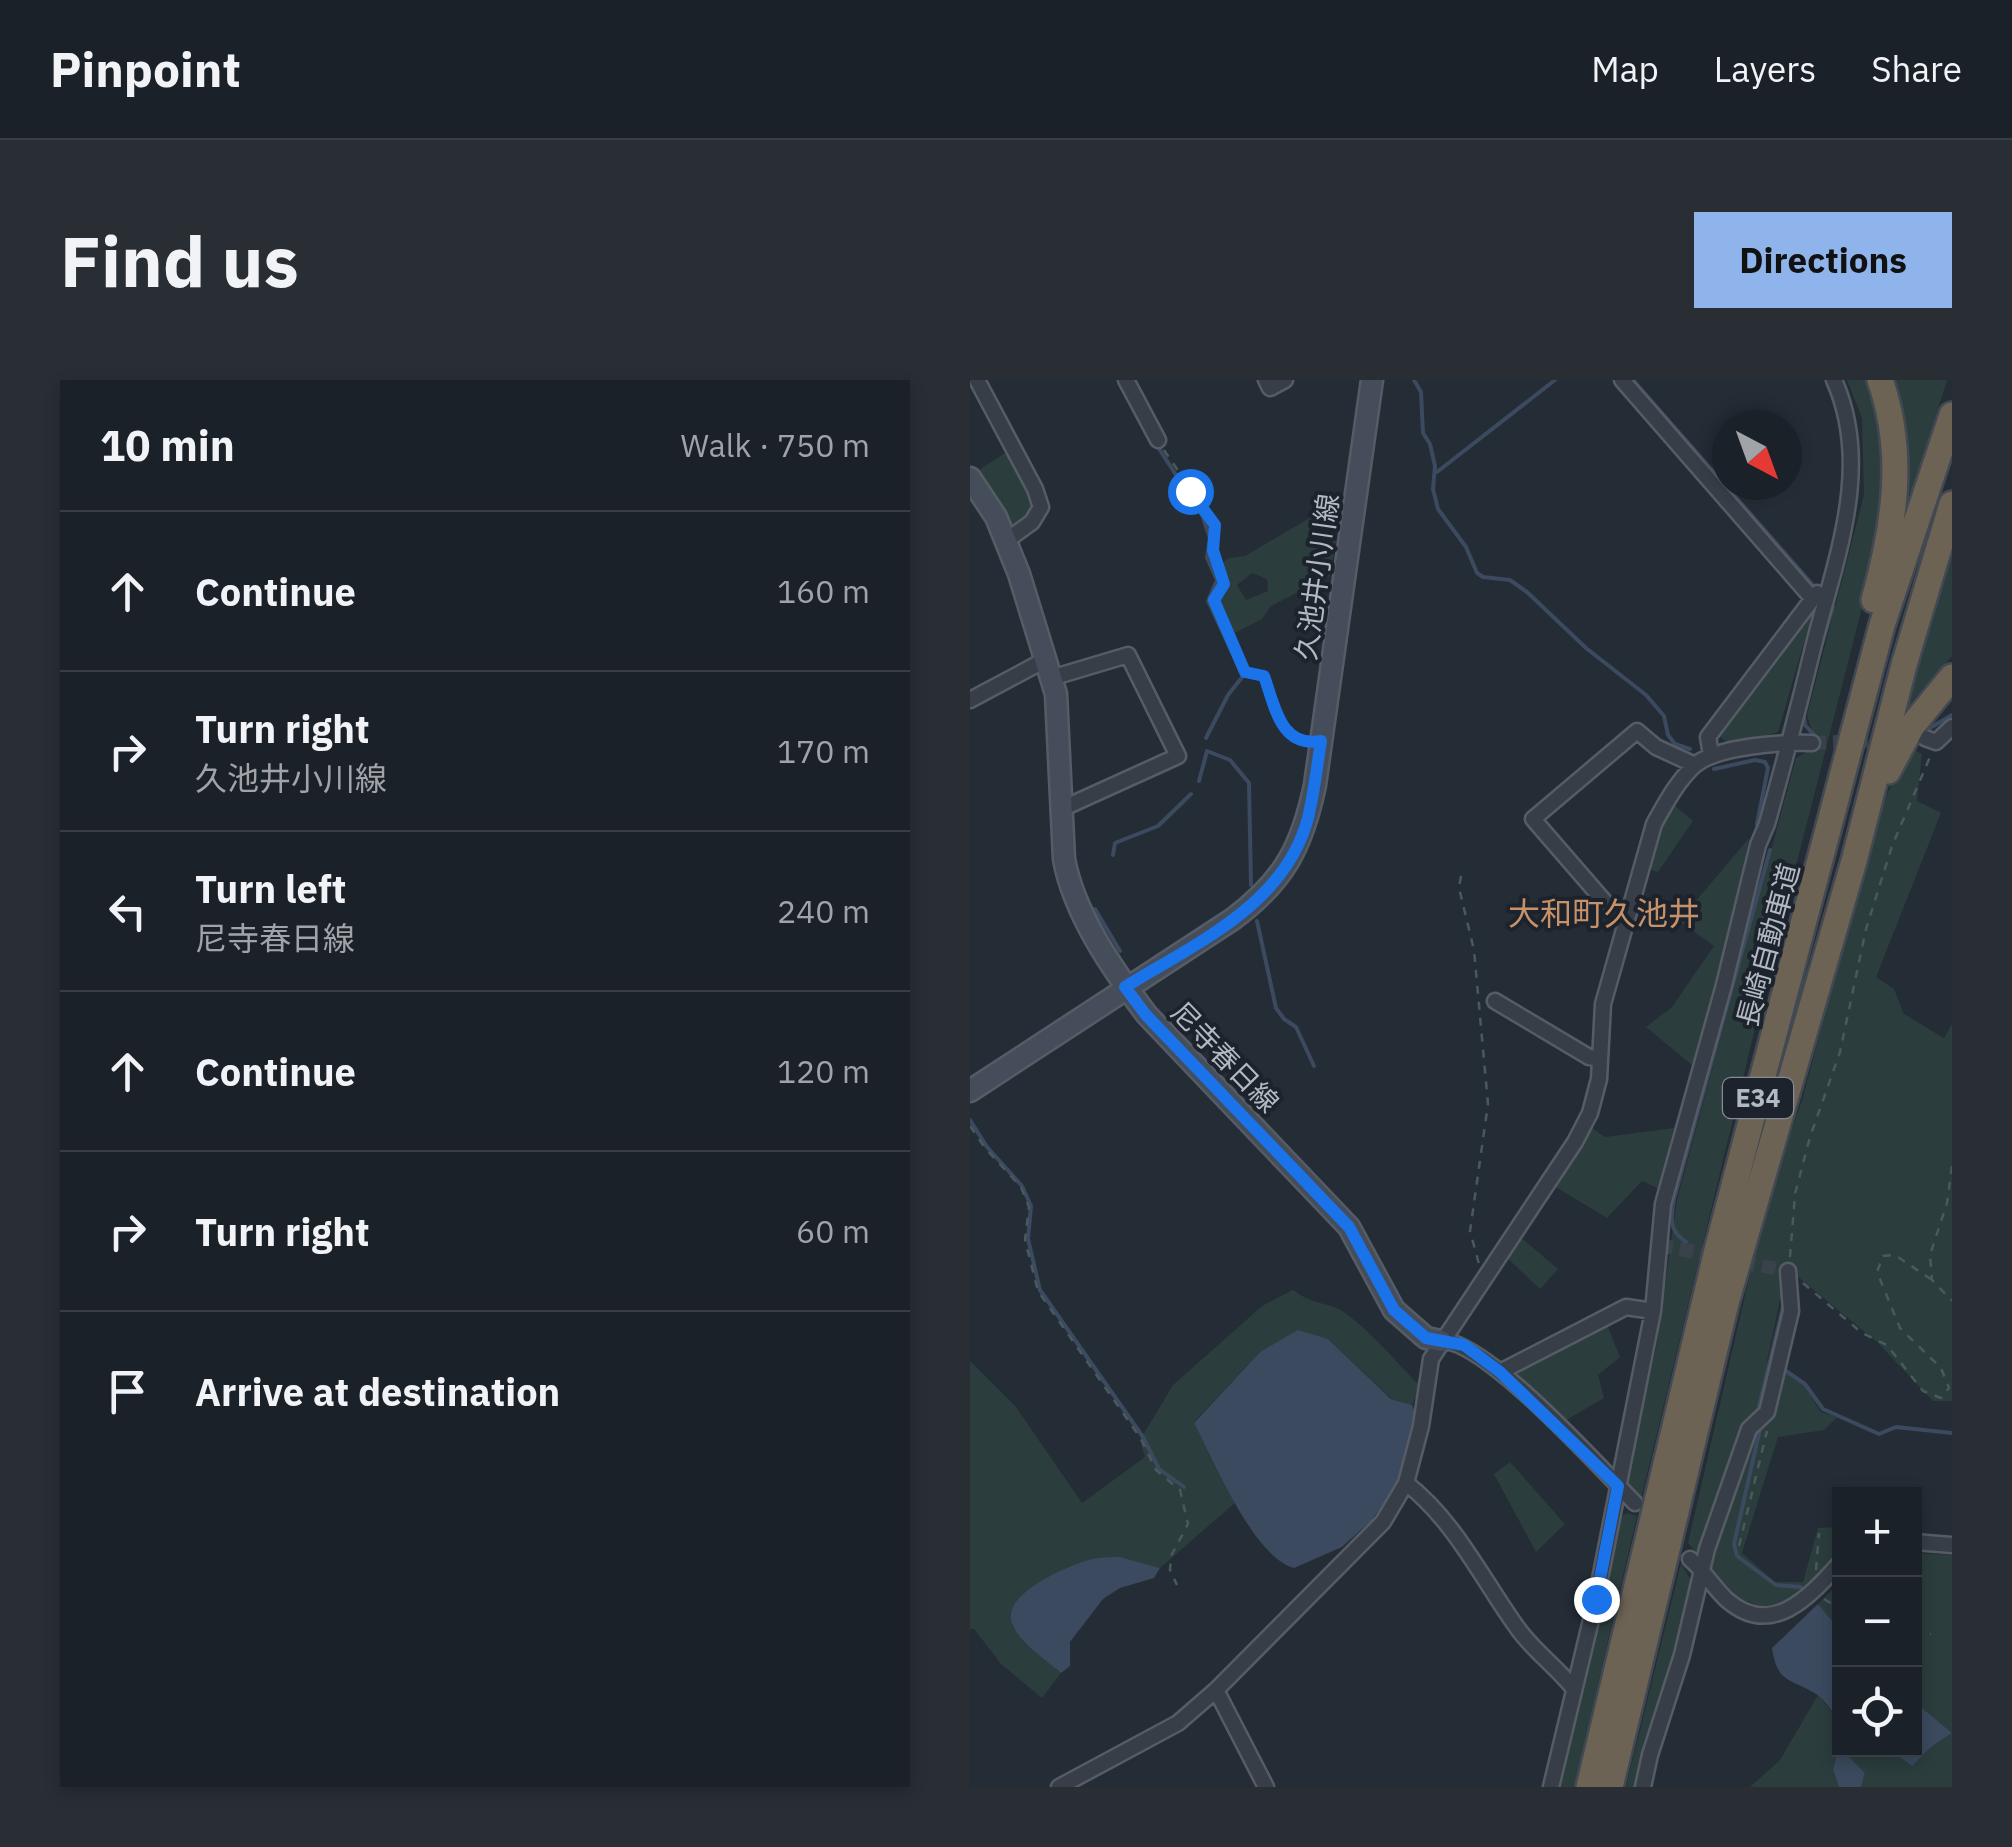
<!DOCTYPE html>
<meta charset="utf-8">
<style>
:root{--surface:#1b2128;--page:#282e34;--text:#f1f3f6;--muted:#a0a3a8;--line:#393e45;--accent:#8fb3eb}
body{margin:0;font-family:"IBM Plex Sans","Noto Sans JP",sans-serif;background:var(--page);color:var(--text)}
.controls{position:absolute;right:30px;bottom:30px;display:grid;overflow:hidden;border-radius:0px;box-shadow:0 5px 15px #0003}
.controls button{width:90px;height:90px;display:grid;place-items:center;padding:0;border:0;border-bottom:2px solid var(--line);background:var(--surface);color:var(--text);font:50px sans-serif}
.compass{position:absolute;left:742px;top:30px;width:90px;height:90px;border-radius:50%;background:var(--surface);box-shadow:0 5px 15px #0003;rotate:139deg}
.stop{position:absolute;width:30px;height:30px;margin:-22px;border:8px solid #1a73e8;border-radius:50%;background:#fff}
.stop.end{background:#1a73e8;border-color:#fff;box-shadow:0 2px 10px #0008}
.list{margin:0;padding:0;list-style:none}
h2{display:flex;justify-content:space-between;align-items:center;height:130px;margin:0;padding:0 40px;font-size:42px}
h2 small{font-size:32px;font-weight:400;color:var(--muted)}
.list li{display:grid;grid-template-columns:65px 1fr auto;gap:30px;align-items:center;box-sizing:border-box;height:160px;padding:0 40px;border-top:2px solid var(--line)}
.list b{display:block;font-size:38px;white-space:nowrap}
.list p{margin:0;font-size:32px;white-space:nowrap;color:var(--muted)}
.list em{font-size:32px;font-style:normal;color:var(--muted)}
.icon{flex:none;width:55px;height:55px;fill:none;stroke:currentColor;stroke-width:2;stroke-linecap:round;stroke-linejoin:round}
.map{position:relative;flex:none;width:982px;height:1407px;overflow:hidden;border-radius:0px}
header{display:flex;align-items:center;gap:60px;box-sizing:border-box;height:140px;padding:0 50px;background:var(--surface);border-bottom:2px solid var(--line)}
header strong{font-size:48px}
nav{display:flex;gap:55px;margin-inline-start:auto;font-size:35px}
.intro{display:flex;align-items:center;justify-content:space-between;box-sizing:border-box;height:240px;padding:0 60px}
h1{margin:0;font-size:70px}
.button{padding:25px 45px;border-radius:0px;background:var(--accent);color:#111;font-size:35px;font-weight:700}
main{display:flex;gap:60px;padding:0 60px}
aside{flex:1;background:var(--surface);border-radius:0px;box-shadow:0 5px 15px #0003}
.map>svg:first-child{display:block}
.green{fill:#2c3d3d;fill-rule:evenodd}
.water{fill:#3b4a5e}
.lines{fill:none;stroke-linecap:round;stroke-linejoin:round}
.stream{stroke:#3b4a5e;stroke-width:4}
.street-tunnel{stroke:#39414b;stroke-width:14;stroke-dasharray:14 7;stroke-linecap:butt}
.street-casing{stroke:#555c65;stroke-width:19}
.secondary-casing{stroke:#555c65;stroke-width:25}
.highway-casing{stroke:#424952;stroke-width:30}
.path{stroke:#4a5a5c;stroke-width:2.5;stroke-dasharray:8 8;stroke-linecap:butt}
.street{stroke:#373e47;stroke-width:14}
.secondary{stroke:#454d5a;stroke-width:20}
.highway{stroke:#6c6355;stroke-width:25}
.route{stroke:#1a73e8;stroke-width:12}
.labels{text-anchor:middle;stroke-width:8;stroke-linejoin:round;paint-order:stroke}
.shield{fill:#1c232c;stroke:#858c96;stroke-width:2.5}
.shield-label{font-size:25px;font-weight:bold;fill:#b2b9c3}
.street-label{font-size:28px;fill:#b2b9c3;stroke:#1c232c}
.quarter-label{font-size:32px;fill:#c79169;stroke:#1c232c}
</style>
<header>
<strong>Pinpoint</strong>
<nav><a>Map</a><a>Layers</a><a>Share</a></nav>
</header>
<div class="intro"><h1>Find us</h1><a class="button">Directions</a></div>
<main>
<aside>
<h2>10 min<small>Walk · 750 m</small></h2>
<ul class="list">
<li><svg class="icon" aria-label="ahead" viewBox="0 0 24 24"><path d="M12 20V5M6 11l6-6 6 6"/></svg><div><b>Continue</b></div><em>160 m</em></li>
<li><svg class="icon" aria-label="right" viewBox="0 0 24 24"><path d="M7 20v-9h11M14 6l5 5-5 5"/></svg><div><b>Turn right</b><p>久池井小川線</p></div><em>170 m</em></li>
<li><svg class="icon" aria-label="left" viewBox="0 0 24 24"><path d="M17 20v-9H6M10 6l-5 5 5 5"/></svg><div><b>Turn left</b><p>尼寺春日線</p></div><em>240 m</em></li>
<li><svg class="icon" aria-label="ahead" viewBox="0 0 24 24"><path d="M12 20V5M6 11l6-6 6 6"/></svg><div><b>Continue</b></div><em>120 m</em></li>
<li><svg class="icon" aria-label="right" viewBox="0 0 24 24"><path d="M7 20v-9h11M14 6l5 5-5 5"/></svg><div><b>Turn right</b></div><em>60 m</em></li>
<li><svg class="icon" aria-label="arrive" viewBox="0 0 24 24"><path d="M6 21V4h12l-3 4 3 4H6"/></svg><div><b>Arrive at destination</b></div></li>
</ul>
</aside>
<div class="map">
<svg width="982" height="1407" viewBox="0 0 982 1407">
<rect width="100%" height="100%" fill="#242c36"/>
<!-- green -->
<path class="green" d="M877,0H900C921,55 914,112 907,169L796,603L671,1119L654,1100L686,968L707,820L826,378L847,366L837,335L894,115L892,38Z
M920,0H977L942,113H934Z
M40,70L65,126L57,140L42,149L4,93Z
M348,133L366,160L360,196L301,226L292,239L263,254L244,220L254,204L248,186L259,178L275,176ZM282,193L297,199L298,211L276,220L267,205Z
M982,153V276L943,320L916,367Z
M846,221L808,352L760,364L749,356Z
M938,367L952,374L947,421L971,433L906,597L924,609L934,634L974,658L982,644V1021H963L908,963L827,896L810,920L797,981L834,1005L851,1032L867,1037L854,1050L808,1057L772,1173L805,1202H833L848,1148L869,1147V1172L839,1211L819,1223L793,1227L767,1218L718,1163L794,833L833,717L905,442Z
M703,424L723,441L688,492L675,488L689,444Z
M779,458L760,556L722,685L676,647L702,627L744,566L709,541Z
M621,747L635,757L704,748L689,809L672,801L637,838L584,806Z
M550,857L588,889L570,909L535,876Z
M323,910C342,925 359,922 374,932C402,952 426,982 450,1006L442,1025L422,1019L358,959L290,972L224,1042L266,1122L190,1188L150,1177L51,1258L91,1293L72,1318L31,1284L4,1249H0V981L46,1027L112,1123L175,1077L170,1060L203,1005L292,926Z
M635,940L650,977L628,995L634,1018L591,1043L540,992Z
M540,1082L595,1144L566,1172L524,1094Z
M657,1133L667,1136L604,1407H587L631,1235L646,1140Z
M944,1173L982,1175V1407H891L895,1393L879,1377L883,1370H920L942,1386L961,1367L982,1353L945,1322Z
M711,1183L723,1204L673,1377L667,1407H656Z
M869,1203V1249L848,1224Z
M848,1315L869,1340V1368L863,1390L869,1407H780L810,1380Z"/>
<!-- water -->
<path class="water" d="M328,950L358,959L421,1019L442,1025L446,1034L430,1100L402,1140L372,1167L324,1188C283,1177 244,1080 224,1043L290,972Z
M150,1177L190,1188L184,1198L150,1208L133,1219L100,1262V1286L91,1293C75,1279 50,1264 42,1243C31,1214 97,1186 119,1180C129,1177 140,1177 150,1177Z
M848,1224L869,1249V1340C862,1332 855,1320 846,1314C821,1298 807,1304 802,1268Z
M945,1322L982,1353L961,1367L942,1386L920,1370H944Z
M869,1368L883,1370L879,1377L895,1393L891,1407H869L863,1390Z"/>
<g class="lines">
<!-- stream -->
<path class="stream" d="M444,0L451,12L453,53L460,64L465,86L463,109L468,129L496,167L507,193L513,197L540,200L557,212L616,268L676,315L694,336L698,355L705,364L720,369
M663,0L842,204
M186,64L232,135L240,158L237,178L247,200L238,221L273,296L258,315L236,358
M467,92L585,0
M845,287L863,227
M833,330L835,345L845,356
M960,348L982,335
M79,380L84,470
M744,389L785,380L795,382L798,388L787,444
M229,401L237,371L260,380L279,403L281,505
M143,475L145,463L188,446L221,414
M125,529L150,571
M287,541L306,628L314,639L326,647L344,686
M0,740L17,767L52,806L61,826L58,859L70,910L173,1057L189,1089L214,1107
M716,862C698,850 701,838 704,819L800,470
M813,989L835,1004L853,1029L909,1054L926,1047L982,1053
M787,1035L814,923
M790,1049L764,1164L767,1176L806,1205L831,1207"/>
<!-- street-tunnel -->
<path class="street-tunnel" d="M842,363L916,360
M689,865L818,891"/>
<!-- street casing -->
<g class="street-casing">
<path id="street" d="M7,0L65,109L71,127L62,142L36,161
M156,0L188,60
M296,0L300,8L315,0
M652,0L842,218
M81,298L158,275L208,376L89,430
M0,320L75,280
M955,358L966,362L982,347
M741,375L738,357L847,213
M655,540L647,536L563,439L667,351L686,367L725,385
M525,621L619,677L630,679
M471,961C515,959 631,1089 665,1123
M530,992L656,927L683,931
M436,1103C484,1140 511,1197 546,1246C562,1270 586,1286 604,1309
M944,1162L982,1165
M720,1179C734,1191 744,1208 757,1220C802,1259 840,1216 869,1184
M246,1310L296,1407
M89,1407L208,1343L246,1310L413,1142L436,1103L451,1046L461,979L605,762L620,733L629,699L633,624L684,444C695,424 708,400 725,385C748,366 813,362 842,363
M581,1407L626,1219L683,931L693,824L754,605L788,465L797,444C814,383 830,322 845,260C867,175 902,85 864,0
M673,1407L680,1375L712,1275L737,1169L779,1049L797,1032L821,931L818,891"/>
</g>
<!-- secondary casing -->
<g class="secondary-casing">
<path id="secondary" d="M0,98L26,137L49,194L86,314L94,479C104,534 143,590 177,635L379,847L424,930L456,958L471,961
M0,711L263,539C314,501 332,467 345,405L402,0"/>
</g>
<!-- highway casing -->
<g class="highway-casing">
<path id="highway" d="M904,220C924,148 936,73 910,0
M918,391L942,346L982,297
M619,1407L747,870L912,245L982,35
M640,1407L756,923L884,481L934,285L982,124"/>
</g>
<!-- path -->
<path class="path" d="M194,70L245,145L243,170L254,204L244,220L275,292L295,296C303,320 307,355 335,362
M491,496L489,508L504,570L518,724L500,851L509,884
M0,746L15,768L51,807L59,827L55,860L68,911L171,1059L186,1090L210,1110L218,1144L201,1176L200,1190L207,1205
M982,786L977,823L960,875L962,900L982,921
M820,877L825,814L840,757L870,672L896,549L922,466L960,377
M833,903L892,953L917,965L953,1011L971,1018L979,1008L971,988L930,948L907,892L913,876L925,875L962,900
M769,1166L797,1051
M846,1190L849,1153
M854,1219L869,1228
M944,1255L961,1254"/>
<!-- street -->
<use href="#street" class="street"/>
<!-- secondary -->
<use href="#secondary" class="secondary"/>
<!-- highway -->
<use href="#highway" class="highway"/>
</g>
<g class="lines">
<!-- route -->
<path class="route" d="M220,111L245,145L243,170L254,204L244,220L275,292L294,296C305,326 310,368 351,361C347,387 344,413 338,438C315,525 226,563 155,607L176,635L379,847L424,930L456,958L494,965L530,992L648,1106L626,1219"/>
</g>
<g class="labels">
<!-- shield labels -->
<rect class="shield" x="753" y="698" width="70" height="40" rx="8"/>
<g class="shield-label">
<text x="788" y="727">E34</text>
</g>
<!-- street labels -->
<g class="street-label">
<text transform="translate(347 197) rotate(-82)" y="10">久池井小川線</text>
<text transform="translate(798 565) rotate(-75)" y="10">長崎自動車道</text>
<text transform="translate(255 677) rotate(46)" y="10">尼寺春日線</text>
</g>
<!-- quarter labels -->
<g class="quarter-label">
<text x="634" y="545">大和町久池井</text>
</g>
</g>
</svg>
<div class="controls">
<button>+</button>
<button>−</button>
<button><svg class="icon" aria-label="locate" viewBox="0 0 24 24"><circle cx="12" cy="12" r="6"/><path d="M12 2v4M12 18v4M2 12h4M18 12h4"/></svg></button>
</div>
<svg class="compass" viewBox="-18 -18 36 36"><path d="M0-13l5 13h-10z" fill="#e53935"/><path d="M0 13l5-13h-10z" fill="#a0a3a8"/></svg>
<div class="stop" style="left:220px;top:111px"></div>
<div class="stop end" style="left:626px;top:1219px"></div>
</div>
</main>
